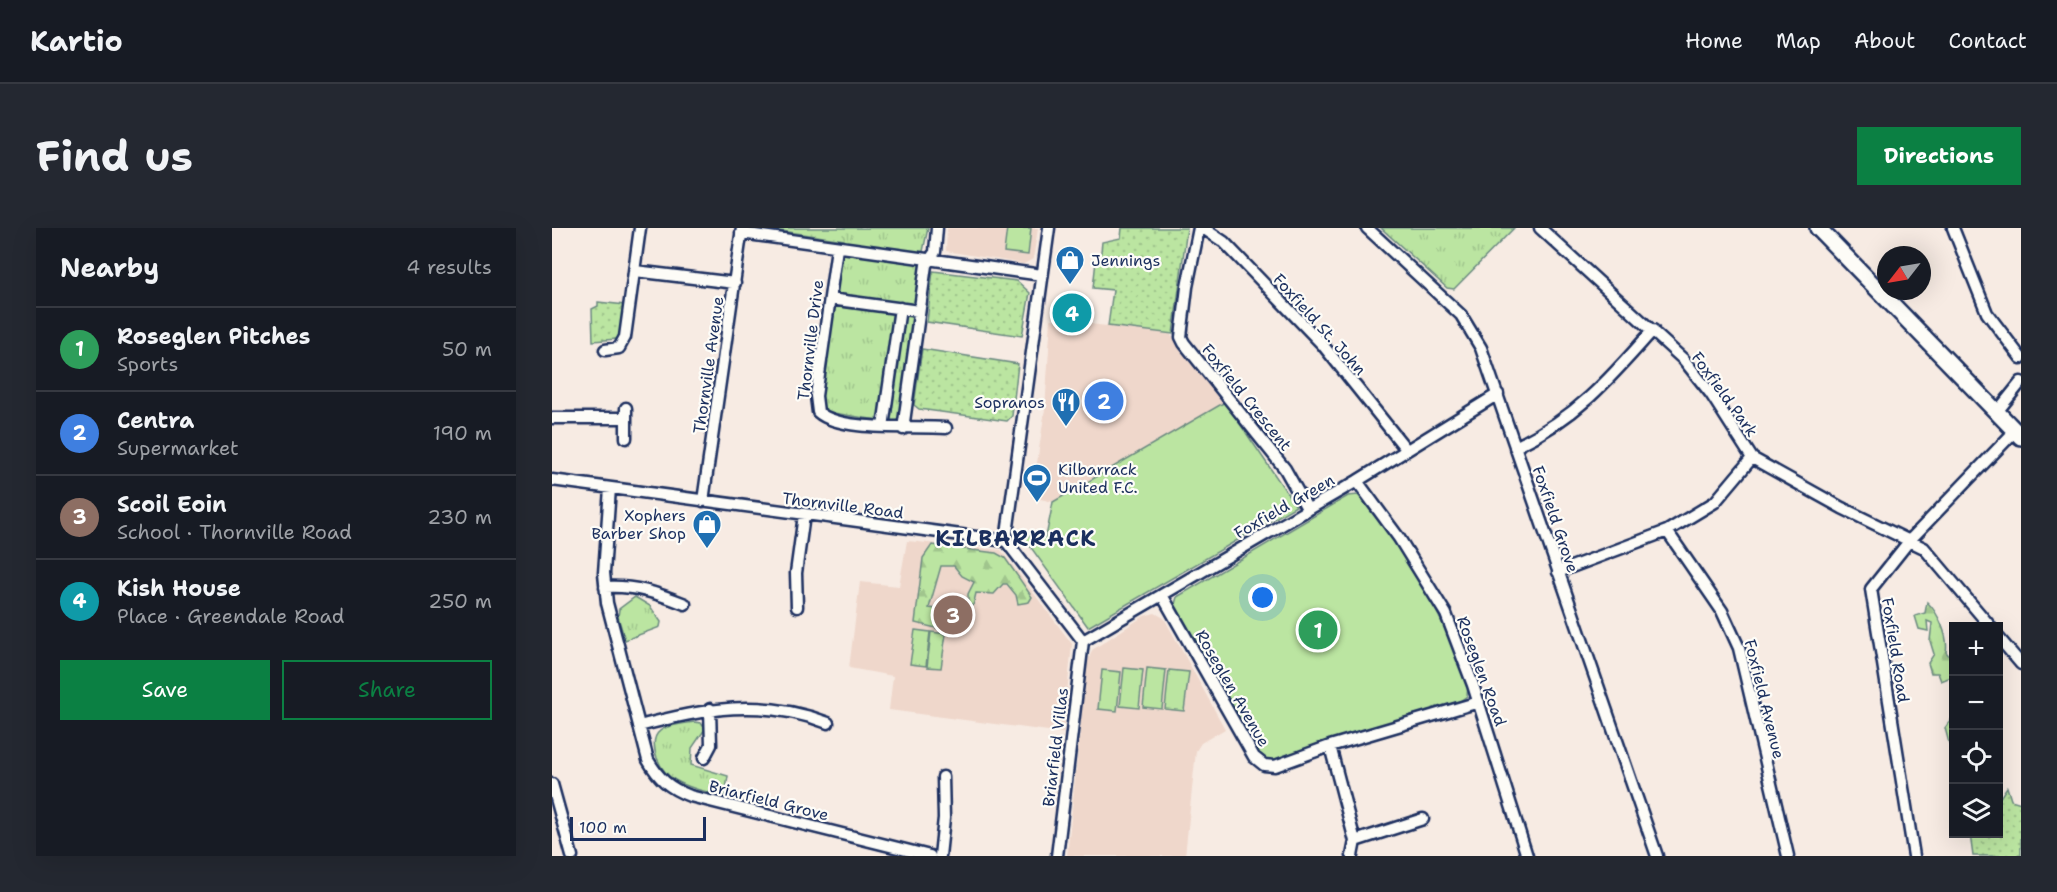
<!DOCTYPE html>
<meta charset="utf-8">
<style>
:root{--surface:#171b24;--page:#242831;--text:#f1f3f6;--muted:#9ea1a6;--line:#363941;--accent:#0b8043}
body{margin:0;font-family:"Shantell Sans",sans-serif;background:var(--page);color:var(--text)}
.controls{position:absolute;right:18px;bottom:18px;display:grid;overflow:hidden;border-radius:0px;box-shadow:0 6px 24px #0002}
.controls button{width:54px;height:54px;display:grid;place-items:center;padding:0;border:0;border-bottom:2px solid var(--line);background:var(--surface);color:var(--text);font:30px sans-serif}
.compass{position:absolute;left:1325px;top:18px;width:54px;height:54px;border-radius:50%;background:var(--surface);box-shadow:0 6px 24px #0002;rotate:239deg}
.scale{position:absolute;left:18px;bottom:15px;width:136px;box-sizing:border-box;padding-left:6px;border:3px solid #1b2f5e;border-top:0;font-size:16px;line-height:21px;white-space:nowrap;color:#1b2f5e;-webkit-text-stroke:4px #fdfcf7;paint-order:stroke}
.you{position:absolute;left:711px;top:370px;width:21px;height:21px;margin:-15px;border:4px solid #fff;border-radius:50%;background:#1a73e8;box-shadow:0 0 0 9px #1a73e833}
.badge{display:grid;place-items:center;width:39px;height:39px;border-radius:50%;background:var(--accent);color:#fff;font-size:20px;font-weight:700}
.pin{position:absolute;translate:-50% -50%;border:3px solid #fff;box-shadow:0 2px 6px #0006}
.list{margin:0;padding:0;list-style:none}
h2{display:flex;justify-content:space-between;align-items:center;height:78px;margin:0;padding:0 24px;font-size:26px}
h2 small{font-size:20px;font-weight:400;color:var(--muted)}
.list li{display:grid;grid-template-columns:39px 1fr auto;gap:18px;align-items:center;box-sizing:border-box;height:84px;padding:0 24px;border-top:2px solid var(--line)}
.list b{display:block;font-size:22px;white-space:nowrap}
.list p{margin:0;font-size:20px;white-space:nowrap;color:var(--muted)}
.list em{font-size:20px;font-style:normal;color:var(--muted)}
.actions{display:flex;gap:12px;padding:18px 24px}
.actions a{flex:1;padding:14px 0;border:2px solid var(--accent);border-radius:0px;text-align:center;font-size:21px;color:var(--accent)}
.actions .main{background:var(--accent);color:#fff}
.icon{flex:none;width:33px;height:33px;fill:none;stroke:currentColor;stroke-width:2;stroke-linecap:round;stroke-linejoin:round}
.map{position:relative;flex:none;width:1469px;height:628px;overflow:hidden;border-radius:0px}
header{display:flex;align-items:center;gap:36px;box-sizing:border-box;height:84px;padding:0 30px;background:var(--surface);border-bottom:2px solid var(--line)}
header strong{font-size:28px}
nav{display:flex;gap:33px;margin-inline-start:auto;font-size:21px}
.intro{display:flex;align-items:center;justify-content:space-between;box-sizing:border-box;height:144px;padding:0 36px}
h1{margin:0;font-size:42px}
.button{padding:15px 27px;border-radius:0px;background:var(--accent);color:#fff;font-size:21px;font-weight:700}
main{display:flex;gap:36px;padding:0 36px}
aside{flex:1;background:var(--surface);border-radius:0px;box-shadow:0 6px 24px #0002}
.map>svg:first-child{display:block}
.built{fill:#efd7cb}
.grass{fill:url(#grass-dots);stroke:#6b8a80;stroke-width:1.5}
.forest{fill:url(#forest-firs);stroke:#6b8a80;stroke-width:1.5}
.park{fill:url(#park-tufts);stroke:#6b8a80;stroke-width:1.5}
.pitch{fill:#bbe5a1;stroke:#6b8a80;stroke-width:1.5}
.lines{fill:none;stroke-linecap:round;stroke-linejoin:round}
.street-casing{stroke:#1b2f5e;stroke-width:15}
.secondary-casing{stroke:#1b2f5e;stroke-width:20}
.street{stroke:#fdfcf7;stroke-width:10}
.secondary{stroke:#fdfcf7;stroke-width:15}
.labels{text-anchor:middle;stroke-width:4.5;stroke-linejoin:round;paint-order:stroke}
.poi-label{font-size:16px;fill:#1b2f5e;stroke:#fdfcf7;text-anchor:start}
.street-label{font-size:16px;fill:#1b2f5e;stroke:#fdfcf7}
.district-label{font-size:22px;font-weight:bold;letter-spacing:1.5px;fill:#1b2f5e;stroke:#fdfcf7}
</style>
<header>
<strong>Kartio</strong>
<nav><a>Home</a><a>Map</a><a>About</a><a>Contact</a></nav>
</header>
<div class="intro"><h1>Find us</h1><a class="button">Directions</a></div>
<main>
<aside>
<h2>Nearby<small>4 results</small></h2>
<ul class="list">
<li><span class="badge" style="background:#2e9e5b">1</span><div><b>Roseglen Pitches</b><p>Sports</p></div><em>50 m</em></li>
<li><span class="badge" style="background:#3f7fe0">2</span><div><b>Centra</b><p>Supermarket</p></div><em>190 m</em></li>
<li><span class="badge" style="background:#8d6e63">3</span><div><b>Scoil Eoin</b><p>School · Thornville Road</p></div><em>230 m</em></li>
<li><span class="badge" style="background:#0f9aa8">4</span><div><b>Kish House</b><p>Place · Greendale Road</p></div><em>250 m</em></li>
</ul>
<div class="actions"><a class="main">Save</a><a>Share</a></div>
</aside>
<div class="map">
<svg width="1469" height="628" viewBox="0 0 1469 628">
<defs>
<pattern id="grass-dots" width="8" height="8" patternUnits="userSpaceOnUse" patternTransform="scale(1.5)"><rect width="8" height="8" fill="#bbe5a1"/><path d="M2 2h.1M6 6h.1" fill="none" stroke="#a0c58d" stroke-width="1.8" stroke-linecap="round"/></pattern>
<pattern id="forest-firs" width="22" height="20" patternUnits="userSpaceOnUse" patternTransform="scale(1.5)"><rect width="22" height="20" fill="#bbe5a1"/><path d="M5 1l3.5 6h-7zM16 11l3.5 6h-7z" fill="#a0c58d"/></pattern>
<pattern id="park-tufts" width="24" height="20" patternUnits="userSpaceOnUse" patternTransform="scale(1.5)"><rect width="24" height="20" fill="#bbe5a1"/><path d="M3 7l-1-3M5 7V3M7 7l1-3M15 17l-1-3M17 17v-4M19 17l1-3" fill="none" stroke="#a0c58d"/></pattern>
</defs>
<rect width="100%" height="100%" fill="#f7ebe3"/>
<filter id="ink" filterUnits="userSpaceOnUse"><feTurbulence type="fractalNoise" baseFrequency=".0167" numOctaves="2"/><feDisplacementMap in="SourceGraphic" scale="12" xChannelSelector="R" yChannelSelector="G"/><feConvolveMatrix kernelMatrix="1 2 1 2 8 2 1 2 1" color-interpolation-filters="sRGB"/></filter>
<g filter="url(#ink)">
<!-- built -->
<path class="built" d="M395,0H486L481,31L472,36L394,23Z
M499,91L618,106L673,174L501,274L480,269L493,181Z
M355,313L449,322L520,416L511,505L337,482L341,448L297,440L308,354L347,358Z
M603,385L612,390L673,501L649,515L644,523L633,628H515L535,436L540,422L592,388Z"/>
<!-- grass -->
<path class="grass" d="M570,0H635L621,106L556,98L561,62L541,60L544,33H548L550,14L569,10Z
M381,43L465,53L478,65L470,108L375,94Z
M46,74L73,77L70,105L65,111L41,113L40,81L46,78Z
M370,121L466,136L460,188L455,193L367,181L362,177Z
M1455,559L1459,572L1469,575V628H1421L1418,606H1446L1447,571Z"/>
<!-- forest -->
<path class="forest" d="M380,317L444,325L453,330L480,369L477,374L466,376L464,367L455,356H451L442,366L424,365L421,378L416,376V366L422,354L410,348L402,338H389L377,380L395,382L400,386L402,399L392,402L363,395L371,330Z
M1375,374C1386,384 1397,409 1394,424L1401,432L1399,449L1389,453L1386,445H1379L1376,435L1382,426L1378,413L1380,395L1375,393L1376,403L1367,401L1363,388L1373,385Z
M1401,489V530L1393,500Z"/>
<!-- park -->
<path class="park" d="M208,0H376L367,42L347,189L344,195L275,184L269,176L292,12Z
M829,0H962L902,61L895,60Z
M83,369L98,378L109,394L108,399L73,412L66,389L67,381Z
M142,494L149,495L153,501L140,520L139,537L176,548L173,568C156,564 138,561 123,552C114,547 109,540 105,530C94,498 117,498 142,494Z"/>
<!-- pitch -->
<path class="pitch" d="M455,0H479L476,27L452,24Z
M673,174L744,278L536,399L470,307L494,309L501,274Z
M806,267L844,315L873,360L900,415L916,457L915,468L908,473L723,532H713L709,528L623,376L625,369L796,268Z
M363,402L378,404L374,438L358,436Z
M379,404L394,406L389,440L375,439Z
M572,440L591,442L587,480L568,478Z
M595,440L614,442L610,481L591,479Z
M550,442L569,444L565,483L546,481Z
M617,442L637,444L632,483L613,481Z"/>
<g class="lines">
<!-- street casing -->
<g class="street-casing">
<path id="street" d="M647,0L635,59L629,109L632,115L733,241L756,282
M651,0L672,14L770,116L854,221
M815,0L909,87L929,120L1105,628
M988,0L1132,132L1159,166L1200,230L1290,280L1372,320L1438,398
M1401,0L1435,85L1469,130
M189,5L490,47
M285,20L264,168L266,184C290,205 363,197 394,200
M83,43L183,55
M278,71L367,83
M53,122L67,120L73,109L88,0
M74,180V210
M1445,184L1469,154
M0,190H74
M331,199L348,80
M351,201L374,37L383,24L385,0
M963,219C1024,190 1057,152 1101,102
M0,252L454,313L531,413
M805,253L847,310L894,386L921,457L975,628
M58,260L52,345L55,375L96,532C107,551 117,560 138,568L378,628
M151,273L190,0
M1115,303L1170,383L1187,420L1236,628
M454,313L497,0
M1006,344L1115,303L1163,274L1200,230
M53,359C82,357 105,365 133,376
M610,367L702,529L712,537L723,538L778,518L927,474
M245,379L244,345L252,287
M1446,409L1469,436
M531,413L805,253L946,166
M87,498C154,481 208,469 276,495
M778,518L803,613L871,591
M152,530L159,517L158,481
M0,556L20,628
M388,628L392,590L391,549
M505,628L531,413
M800,628L803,613
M1362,628L1319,361L1358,312L1463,203"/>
</g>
<!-- secondary casing -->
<g class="secondary-casing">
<path id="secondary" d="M1266,0L1469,209"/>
</g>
<!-- street -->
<use href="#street" class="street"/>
<!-- secondary -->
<use href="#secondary" class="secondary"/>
</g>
</g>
<!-- icons -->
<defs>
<g id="shop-pin" transform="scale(1.5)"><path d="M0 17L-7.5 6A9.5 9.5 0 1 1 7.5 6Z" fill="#1f6fb2" stroke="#fdfcf7"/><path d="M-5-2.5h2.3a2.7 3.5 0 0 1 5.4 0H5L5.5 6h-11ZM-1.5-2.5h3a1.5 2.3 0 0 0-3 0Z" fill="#fff"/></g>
<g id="restaurant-pin" transform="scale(1.5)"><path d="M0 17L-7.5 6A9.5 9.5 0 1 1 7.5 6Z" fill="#1f6fb2" stroke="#fdfcf7"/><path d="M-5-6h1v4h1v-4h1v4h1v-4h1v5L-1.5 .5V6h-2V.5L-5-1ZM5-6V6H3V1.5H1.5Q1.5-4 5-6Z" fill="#fff"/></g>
<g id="stadium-pin" transform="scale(1.5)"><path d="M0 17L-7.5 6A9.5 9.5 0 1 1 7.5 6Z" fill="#1f6fb2" stroke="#fdfcf7"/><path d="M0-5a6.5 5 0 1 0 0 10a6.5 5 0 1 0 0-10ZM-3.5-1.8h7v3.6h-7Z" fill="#fff"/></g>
</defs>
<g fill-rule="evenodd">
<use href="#shop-pin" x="518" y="32"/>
<use href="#restaurant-pin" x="514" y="174"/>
<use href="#stadium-pin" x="485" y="250"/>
<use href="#shop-pin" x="155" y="296"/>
</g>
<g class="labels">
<!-- poi labels -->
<g class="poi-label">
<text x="539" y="38">Jennings</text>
<text x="493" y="180" text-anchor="end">Sopranos</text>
<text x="506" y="247">Kilbarrack<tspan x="506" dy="18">United F.C.</tspan></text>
<text x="134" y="293" text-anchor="end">Xophers<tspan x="134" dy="18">Barber Shop</tspan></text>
</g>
<!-- street labels -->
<g class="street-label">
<text transform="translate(768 96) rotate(48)" y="6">Foxfield St. John</text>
<text transform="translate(258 112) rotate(-83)" y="6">Thornville Drive</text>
<text transform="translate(156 137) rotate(-82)" y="6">Thornville Avenue</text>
<text transform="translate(1173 166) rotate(54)" y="6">Foxfield Park</text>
<text transform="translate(695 169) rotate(51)" y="6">Foxfield Crescent</text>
<text transform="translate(291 277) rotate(7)" y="6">Thornville Road</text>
<text transform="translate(732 278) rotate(-30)" y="6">Foxfield Green</text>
<text transform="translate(1004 291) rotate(71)" y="6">Foxfield Grove</text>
<text transform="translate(1344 422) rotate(81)" y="6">Foxfield Road</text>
<text transform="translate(930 443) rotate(70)" y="6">Roseglen Road</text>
<text transform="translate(681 460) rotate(60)" y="6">Roseglen Avenue</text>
<text transform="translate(1213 471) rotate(76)" y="6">Foxfield Avenue</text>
<text transform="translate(503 519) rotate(-83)" y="6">Briarfield Villas</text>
<text transform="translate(217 572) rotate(14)" y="6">Briarfield Grove</text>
</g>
<!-- district labels -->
<g class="district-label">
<text x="464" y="318">KILBARRACK</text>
</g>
</g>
</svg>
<div class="controls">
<button>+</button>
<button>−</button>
<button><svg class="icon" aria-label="locate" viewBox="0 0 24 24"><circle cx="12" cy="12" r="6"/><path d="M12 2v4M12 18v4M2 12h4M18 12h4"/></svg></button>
<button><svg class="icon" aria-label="layers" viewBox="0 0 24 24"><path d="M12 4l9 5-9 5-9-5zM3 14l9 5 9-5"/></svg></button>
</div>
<svg class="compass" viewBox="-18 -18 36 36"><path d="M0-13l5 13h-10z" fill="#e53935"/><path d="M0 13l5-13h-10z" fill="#9ea1a6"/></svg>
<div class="scale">100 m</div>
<div class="you"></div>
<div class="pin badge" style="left:766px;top:402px;background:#2e9e5b">1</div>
<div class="pin badge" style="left:552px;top:173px;background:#3f7fe0">2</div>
<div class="pin badge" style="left:401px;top:387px;background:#8d6e63">3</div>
<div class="pin badge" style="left:520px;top:85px;background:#0f9aa8">4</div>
</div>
</main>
